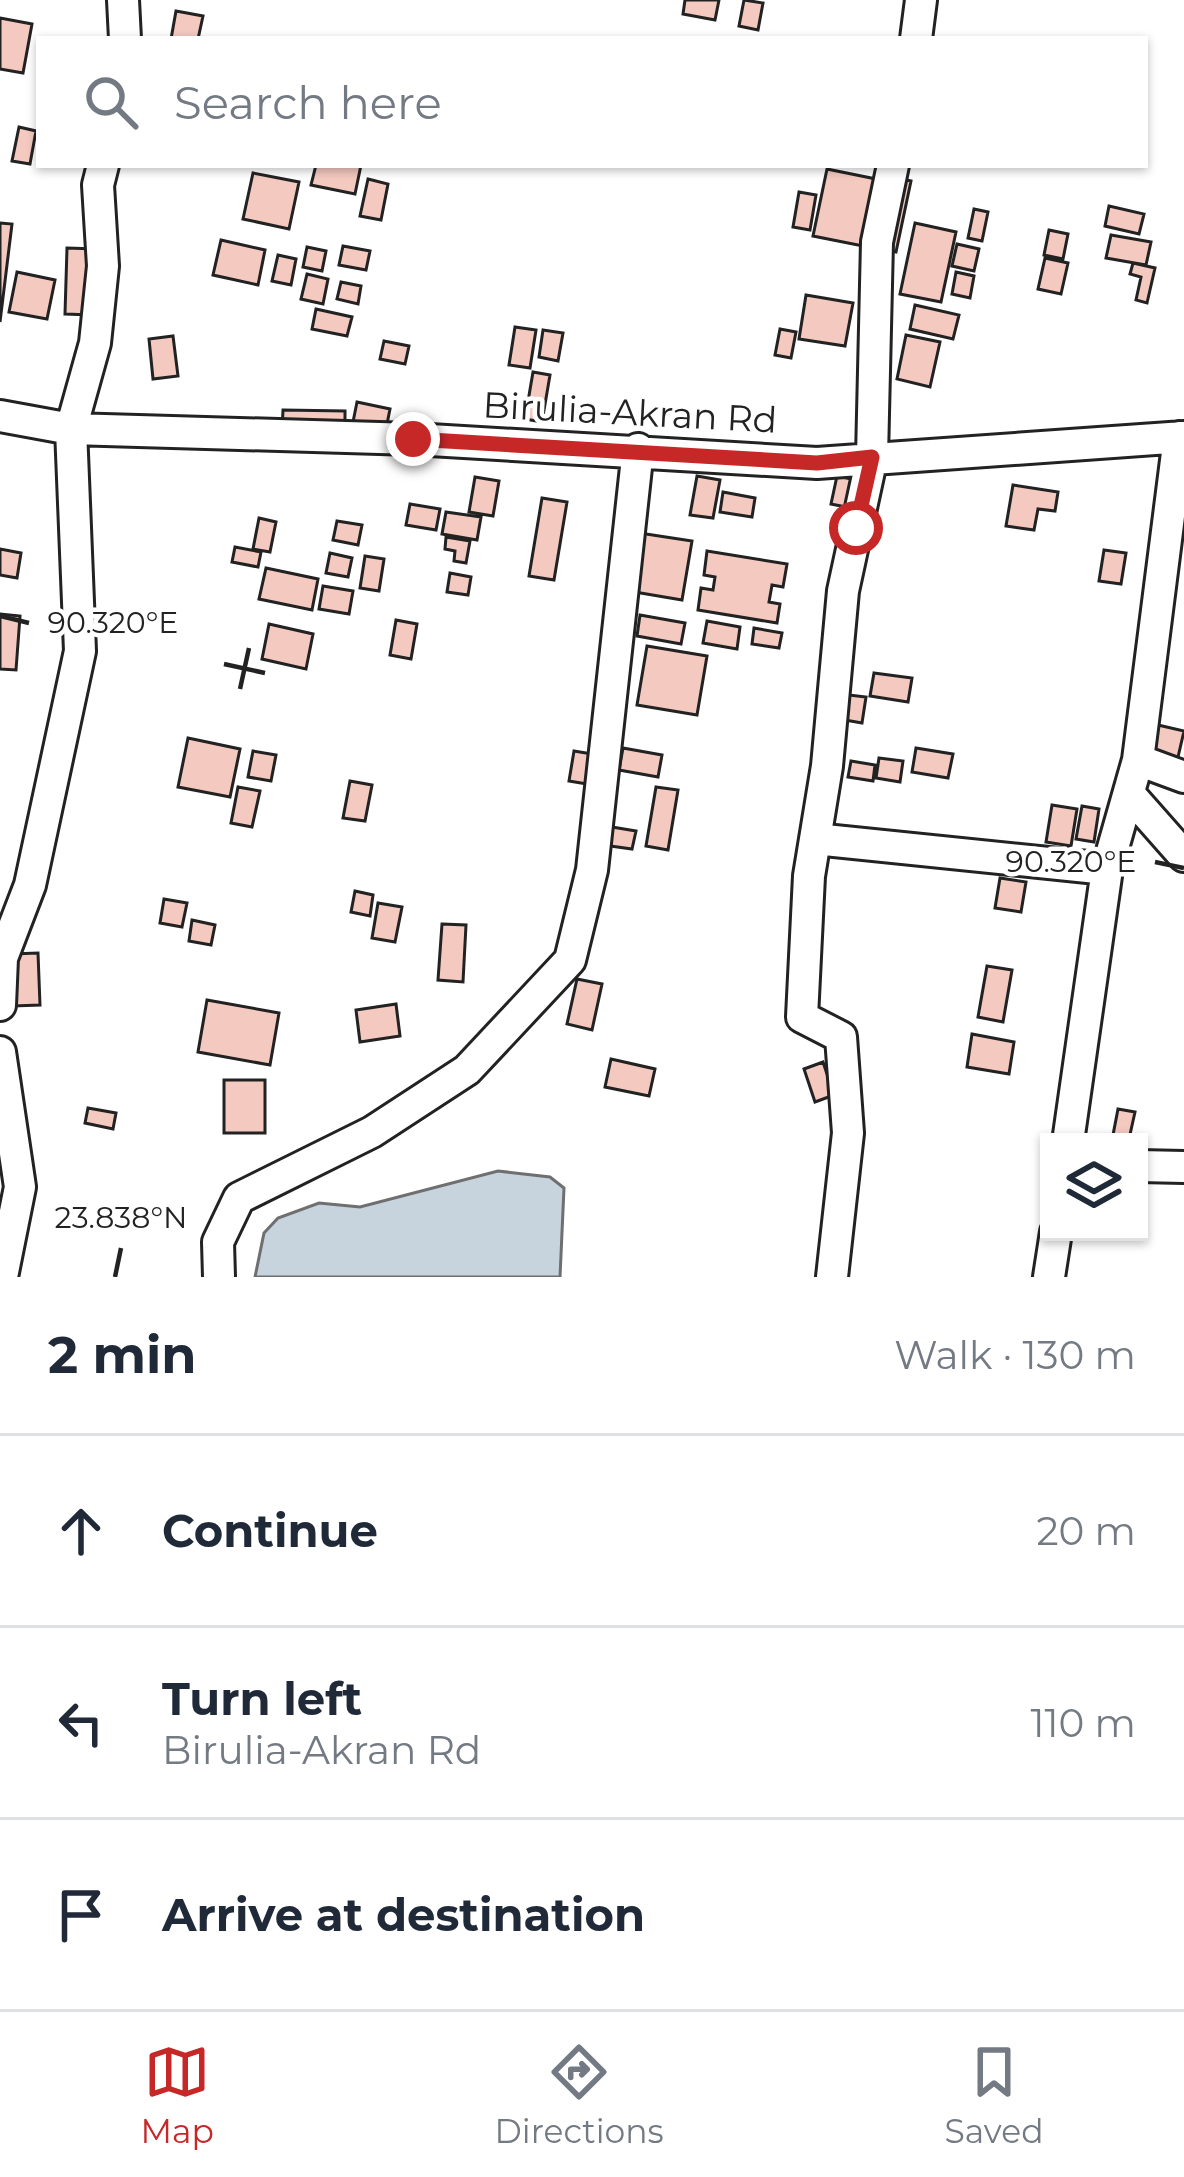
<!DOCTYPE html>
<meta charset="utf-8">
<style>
:root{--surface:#fff;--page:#f2f2f3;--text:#1f2937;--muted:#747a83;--line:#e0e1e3;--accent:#c62828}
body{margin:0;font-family:Montserrat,sans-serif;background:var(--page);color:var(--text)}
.controls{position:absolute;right:36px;bottom:36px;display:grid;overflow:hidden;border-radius:0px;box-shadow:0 3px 9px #0004}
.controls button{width:108px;height:108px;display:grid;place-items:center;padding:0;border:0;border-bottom:3px solid var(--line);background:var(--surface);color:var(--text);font:60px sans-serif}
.stop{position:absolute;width:36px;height:36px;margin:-27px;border:9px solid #c62828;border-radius:50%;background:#fff}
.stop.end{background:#c62828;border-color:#fff;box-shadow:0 3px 12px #0008}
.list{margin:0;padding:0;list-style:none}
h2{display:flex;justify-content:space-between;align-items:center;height:156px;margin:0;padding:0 48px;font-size:51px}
h2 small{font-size:39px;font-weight:400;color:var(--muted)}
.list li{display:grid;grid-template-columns:78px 1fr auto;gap:36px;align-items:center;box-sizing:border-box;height:192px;padding:0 48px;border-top:3px solid var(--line)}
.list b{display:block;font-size:45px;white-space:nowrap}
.list p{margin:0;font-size:39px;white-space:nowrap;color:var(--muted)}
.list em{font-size:39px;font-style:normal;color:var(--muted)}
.icon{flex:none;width:66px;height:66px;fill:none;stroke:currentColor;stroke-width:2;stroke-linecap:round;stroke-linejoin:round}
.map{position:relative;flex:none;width:1184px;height:1277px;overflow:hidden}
.search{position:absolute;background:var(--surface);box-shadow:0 3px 9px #0004;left:36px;right:36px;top:36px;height:132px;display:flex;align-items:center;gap:30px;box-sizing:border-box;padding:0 42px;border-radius:0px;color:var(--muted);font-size:45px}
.sheet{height:732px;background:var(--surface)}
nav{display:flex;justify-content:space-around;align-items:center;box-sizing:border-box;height:168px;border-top:3px solid var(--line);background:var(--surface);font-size:33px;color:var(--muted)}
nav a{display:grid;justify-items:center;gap:6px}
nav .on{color:var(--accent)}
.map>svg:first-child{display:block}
.water{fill:#c7d3dd;stroke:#6f6f6f;stroke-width:3}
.building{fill:#f3c9c0;stroke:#222;stroke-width:3}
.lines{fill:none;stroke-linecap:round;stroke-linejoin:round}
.minor-casing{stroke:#222;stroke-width:36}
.minor{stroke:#fff;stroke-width:30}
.route{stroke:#c62828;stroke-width:15}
.ticks{fill:none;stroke:#222;stroke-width:4.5}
.labels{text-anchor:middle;stroke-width:9;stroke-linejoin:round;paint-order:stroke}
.street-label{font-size:36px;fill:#222;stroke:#fff}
.ticks-label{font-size:30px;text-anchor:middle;fill:#222;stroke:#fff;stroke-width:9;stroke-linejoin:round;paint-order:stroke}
</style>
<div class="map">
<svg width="1184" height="1277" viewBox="0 0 1184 1277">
<rect width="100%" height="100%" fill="#fff"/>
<!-- water -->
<path class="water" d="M498,1171L550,1177L564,1188L560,1277H255L264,1233L278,1218L319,1203L360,1207Z"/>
<!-- building -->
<path class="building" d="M685,0H719L715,20L683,14Z
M744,0L763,3L758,30L739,26Z
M176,11L203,16L198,39H171Z
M0,18L32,24L23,73L0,69Z
M19,127L36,131L30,164L12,161Z
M316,165H361L355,194L311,185Z
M827,169L876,179L863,246L813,236Z
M253,173L299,182L289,229L243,219Z
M896,178L911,181L896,252L882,249Z
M368,179L388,184L381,220L360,216Z
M799,192L816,195L810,230L793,227Z
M1109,206L1144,214L1139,234L1105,226Z
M974,209L988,212L982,241L968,238Z
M0,223L12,224L0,322Z
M915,223L956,232L941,302L900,294Z
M1049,230L1068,234L1063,259L1044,255Z
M1111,235L1151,242L1146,265L1106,258Z
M221,240L265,250L258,285L213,275Z
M957,244L979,249L974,271L952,266Z
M343,246L370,251L366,270L339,265Z
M307,247L326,251L322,271L303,267Z
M67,248L95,249L92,315L65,314Z
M278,255L296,259L291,285L272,281Z
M1045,258L1068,263L1061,294L1038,289Z
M1133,263L1155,268L1147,303L1136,300L1141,277L1130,274Z
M17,272L55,280L47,319L9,312Z
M956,272L974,276L970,298L952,294Z
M307,274L328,279L323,304L301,299Z
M341,282L361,286L358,304L337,299Z
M806,295L853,303L845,346L799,339Z
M915,305L959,315L953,339L910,329Z
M316,309L352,317L347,336L312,329Z
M515,327L536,330L530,368L509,365Z
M780,329L796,332L791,358L775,355Z
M543,330L563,333L558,361L539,357Z
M906,335L940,342L930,387L897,379Z
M173,336L178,376L153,379L149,339Z
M384,341L409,346L405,364L380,359Z
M533,372L550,375L542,422L525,419Z
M357,402L390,409L383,444L350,437Z
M283,410L345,411V433L282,432Z
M697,476L720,480L713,518L690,515Z
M837,476L856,480L851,508L831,504Z
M475,477L499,481L493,516L469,512Z
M1013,485L1058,492L1055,511L1038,509L1034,530L1006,526Z
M723,492L755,498L752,517L720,512Z
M542,498L567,502L554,580L529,576Z
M410,504L440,509L436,530L406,525Z
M446,512L481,517L477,540L442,534Z
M259,518L276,522L270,552L253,549Z
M337,521L362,525L358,545L333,540Z
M633,532L692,541L682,600L623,590Z
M446,537L470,541L466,563L454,561L455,551L445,549Z
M235,547L261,552L258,567L232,562Z
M0,549L21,553L17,578L0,575Z
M1104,550L1126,553L1121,584L1099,581Z
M707,551L787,564L783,587L772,585L769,602L780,604L777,623L698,610L701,588L713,590L715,577L704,575Z
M330,553L352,558L348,577L326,573Z
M365,556L384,559L379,591L360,588Z
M266,568L318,579L312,610L259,599Z
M450,573L471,577L468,595L447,592Z
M323,586L353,591L349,614L319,609Z
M0,614L20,616L16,670L0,669Z
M640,615L685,623L681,644L637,636Z
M396,620L417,624L411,659L390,655Z
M707,621L740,627L737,649L703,643Z
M269,624L313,634L306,669L262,659Z
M754,628L782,633L779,648L752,644Z
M647,646L707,656L697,715L637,705Z
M874,673L912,678L908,702L870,696Z
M849,695L866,697L862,723L845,720Z
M1158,725L1184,731L1178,757L1152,752Z
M188,738L240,749L230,797L178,787Z
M623,748L662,755L658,777L619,770Z
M916,748L953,754L948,778L912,772Z
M253,751L276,755L271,781L248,777Z
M574,751L592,754L587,784L569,781Z
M879,758L903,761L900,782L876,778Z
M851,761L875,765L873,781L848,777Z
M350,781L372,785L365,821L343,818Z
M238,787L260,791L252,827L231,823Z
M656,787L678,790L668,850L646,846Z
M1052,805L1077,809L1071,846L1046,842Z
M1082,806L1099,809L1094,842L1076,839Z
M606,826L636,831L632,849L603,845Z
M1000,878L1026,882L1021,912L995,908Z
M355,891L373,895L370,916L351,912Z
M164,899L187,903L182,927L160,923Z
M378,903L402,907L395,942L372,938Z
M192,920L215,925L211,945L189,941Z
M442,924L466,925L463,982L438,980Z
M38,953L40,1005L13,1006L11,954Z
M987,966L1012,970L1003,1022L978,1017Z
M577,979L602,984L592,1030L567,1024Z
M207,1000L279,1013L270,1065L198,1052Z
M396,1004L400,1036L360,1042L356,1010Z
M972,1034L1014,1042L1009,1074L967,1067Z
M611,1059L655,1069L649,1096L605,1087Z
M823,1062L834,1095L815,1102L804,1069Z
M224,1080H265V1133H224Z
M88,1108L116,1113L113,1129L85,1123Z
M1118,1109L1135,1112L1129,1139L1113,1135Z"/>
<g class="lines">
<!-- minor casing -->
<g class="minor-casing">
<path id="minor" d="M123,0L125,39
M916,39L921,0
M0,416L71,429L413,439L817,463L1184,437
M1138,760L1184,777
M1131,796L1184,856
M815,839L1107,869
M0,1005L2,958L30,885L80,651L71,429L95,343L103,266L98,185L103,165
M0,1052L20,1187L2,1277
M1068,1142L1107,869L1138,760L1179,437
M1139,1166L1184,1167
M219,1277L218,1242L239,1198L372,1132L467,1070L570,960L592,870L638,449
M832,1277L848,1133L841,1037L802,1017L809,876L827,766L843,591L872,457L877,242L893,165
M1049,1277L1056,1232"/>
</g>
<!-- minor -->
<use href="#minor" class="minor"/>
</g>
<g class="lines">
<!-- route -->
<path class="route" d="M413,439L817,463L872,457L856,528"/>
</g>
<!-- ticks -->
<path class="ticks" d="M0,616L29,623M224,664L265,673M240,689L249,648M1155,862L1184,868M115,1277L121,1248"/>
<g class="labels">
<!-- street labels -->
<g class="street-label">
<text transform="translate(630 412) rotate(3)" y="13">Birulia-Akran Rd</text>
</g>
</g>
<g class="ticks-label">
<text x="113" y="633">90.320°E</text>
<text x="1071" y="872">90.320°E</text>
<text x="121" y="1228">23.838°N</text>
</g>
</svg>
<div class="controls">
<button><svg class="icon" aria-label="layers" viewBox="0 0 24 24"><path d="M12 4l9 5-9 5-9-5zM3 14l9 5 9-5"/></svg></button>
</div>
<div class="stop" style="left:856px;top:528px"></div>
<div class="stop end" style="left:413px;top:439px"></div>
<div class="search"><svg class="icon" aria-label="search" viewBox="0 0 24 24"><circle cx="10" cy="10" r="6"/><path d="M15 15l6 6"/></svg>Search here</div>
</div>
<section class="sheet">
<h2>2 min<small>Walk · 130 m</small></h2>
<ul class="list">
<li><svg class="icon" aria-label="ahead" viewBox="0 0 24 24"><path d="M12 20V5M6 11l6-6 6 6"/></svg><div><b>Continue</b></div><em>20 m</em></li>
<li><svg class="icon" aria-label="left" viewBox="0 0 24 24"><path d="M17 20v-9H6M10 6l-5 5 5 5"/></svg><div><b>Turn left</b><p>Birulia-Akran Rd</p></div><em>110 m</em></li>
<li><svg class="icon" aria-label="arrive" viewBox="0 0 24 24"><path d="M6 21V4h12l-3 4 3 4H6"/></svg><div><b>Arrive at destination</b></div></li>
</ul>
</section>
<nav>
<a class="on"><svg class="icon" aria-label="map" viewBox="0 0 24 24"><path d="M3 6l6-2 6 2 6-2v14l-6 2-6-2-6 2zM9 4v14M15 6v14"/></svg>Map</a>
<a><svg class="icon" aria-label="directions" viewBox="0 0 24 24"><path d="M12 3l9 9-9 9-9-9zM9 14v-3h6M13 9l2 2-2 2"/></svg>Directions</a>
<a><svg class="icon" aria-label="saved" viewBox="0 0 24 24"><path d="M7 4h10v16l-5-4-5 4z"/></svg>Saved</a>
</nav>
